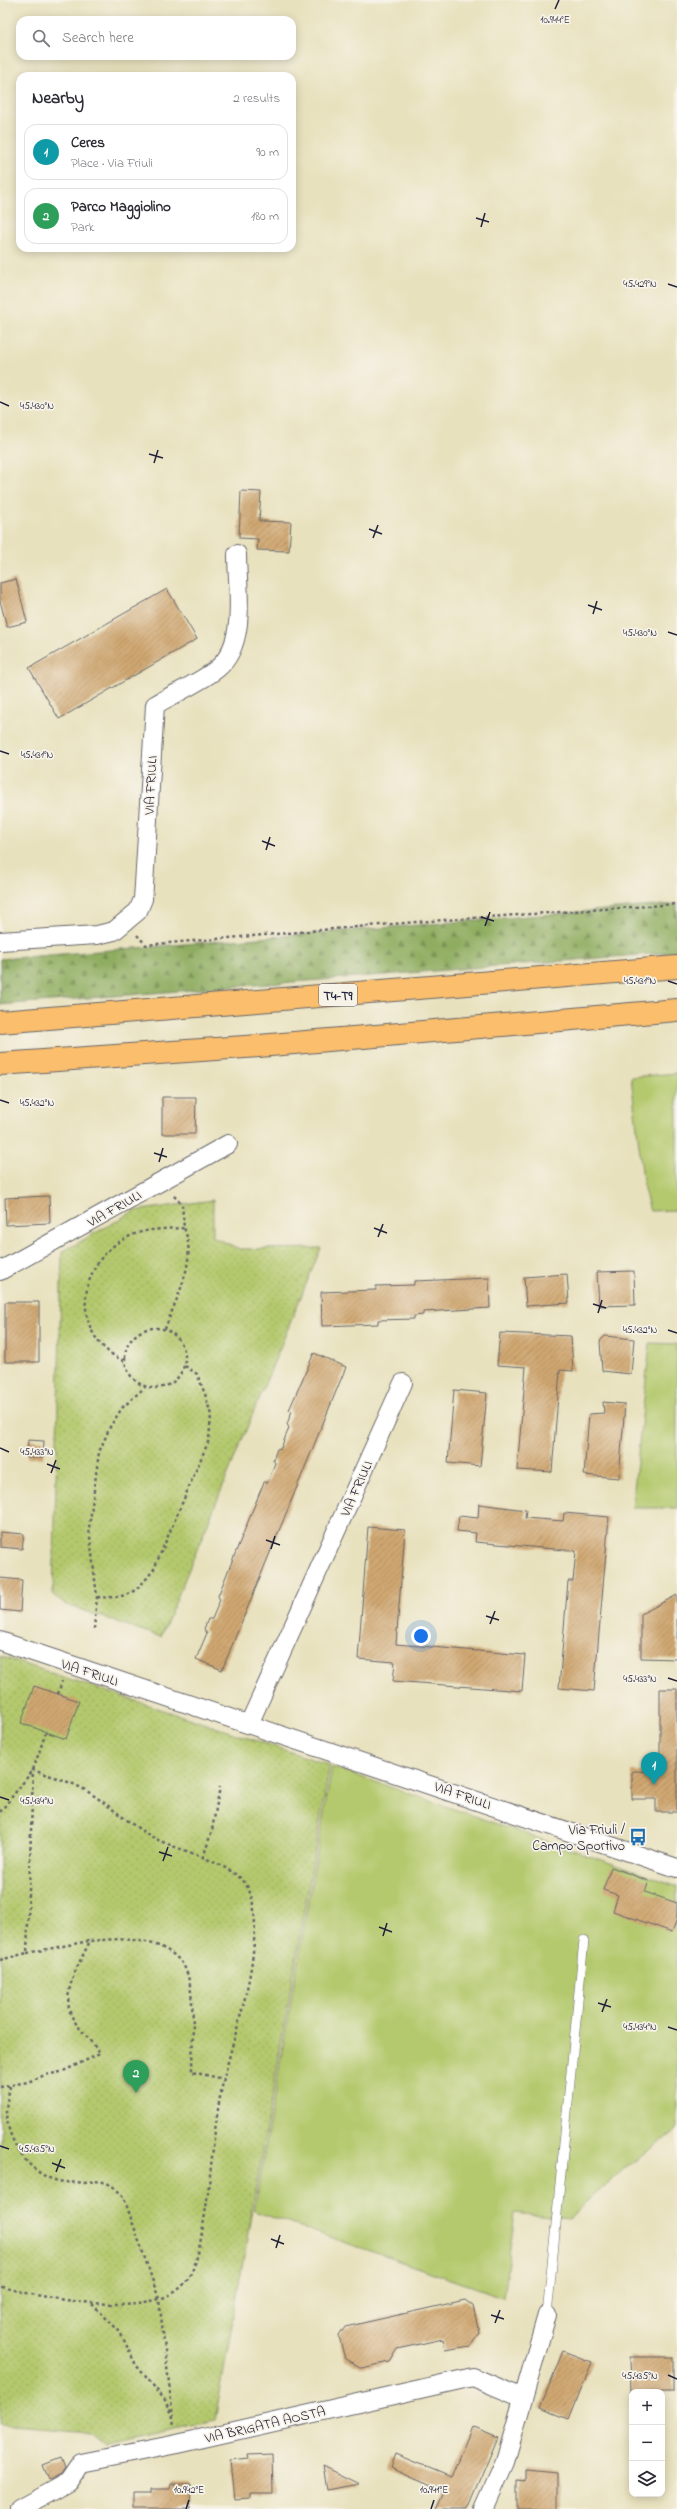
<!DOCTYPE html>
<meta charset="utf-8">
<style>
:root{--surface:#fff;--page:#f2f2f3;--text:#2b2b33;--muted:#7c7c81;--line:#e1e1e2;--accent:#1f6fb2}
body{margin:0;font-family:"Indie Flower",sans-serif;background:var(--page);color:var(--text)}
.controls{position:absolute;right:12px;bottom:12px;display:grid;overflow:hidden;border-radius:8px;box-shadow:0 2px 10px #0003}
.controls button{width:36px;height:36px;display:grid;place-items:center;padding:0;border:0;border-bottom:1px solid var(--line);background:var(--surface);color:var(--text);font:20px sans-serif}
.you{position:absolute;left:421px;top:1636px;width:14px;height:14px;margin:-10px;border:3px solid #fff;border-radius:50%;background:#1a73e8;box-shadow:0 0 0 6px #1a73e833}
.badge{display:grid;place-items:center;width:26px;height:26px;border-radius:50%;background:var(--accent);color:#fff;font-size:13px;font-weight:700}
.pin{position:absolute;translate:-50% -33px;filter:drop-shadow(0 1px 2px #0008)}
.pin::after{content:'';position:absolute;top:21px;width:14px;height:12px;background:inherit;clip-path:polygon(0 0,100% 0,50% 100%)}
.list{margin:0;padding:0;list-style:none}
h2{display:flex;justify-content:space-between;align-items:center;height:52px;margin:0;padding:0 16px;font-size:17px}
h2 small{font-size:13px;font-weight:400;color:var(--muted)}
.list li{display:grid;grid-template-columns:26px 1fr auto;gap:12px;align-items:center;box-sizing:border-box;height:56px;margin:0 8px 8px;padding:0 8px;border:1px solid var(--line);border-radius:12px}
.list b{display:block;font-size:15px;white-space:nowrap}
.list p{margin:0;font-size:13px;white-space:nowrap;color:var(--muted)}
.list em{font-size:13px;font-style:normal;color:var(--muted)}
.icon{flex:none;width:22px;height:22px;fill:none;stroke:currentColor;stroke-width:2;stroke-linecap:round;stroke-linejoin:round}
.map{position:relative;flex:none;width:677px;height:2509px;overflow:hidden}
.search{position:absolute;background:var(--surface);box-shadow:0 2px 10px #0003;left:16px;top:16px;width:280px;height:44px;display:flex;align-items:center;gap:10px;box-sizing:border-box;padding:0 14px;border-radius:12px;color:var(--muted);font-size:15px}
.panel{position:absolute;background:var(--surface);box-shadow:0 2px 10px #0003;left:16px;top:72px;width:280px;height:180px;border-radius:12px}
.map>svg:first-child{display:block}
.green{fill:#b4c96d;stroke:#6b7654}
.forest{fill:url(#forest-firs);stroke:#58684e}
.park{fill:url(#park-dots);stroke:#6b7654}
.building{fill:url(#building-hatch)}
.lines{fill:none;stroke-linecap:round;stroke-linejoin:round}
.service-casing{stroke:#676568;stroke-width:10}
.minor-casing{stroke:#676568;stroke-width:20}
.trunk-casing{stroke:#676568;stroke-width:24}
.path{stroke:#676568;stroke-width:2.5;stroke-dasharray:3 3;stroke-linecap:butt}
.service{stroke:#fff;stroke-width:9}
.minor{stroke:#fff;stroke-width:18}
.trunk{stroke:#fabe6d;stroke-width:22}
.ticks{fill:none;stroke:#22223b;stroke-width:1.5}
.labels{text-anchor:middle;stroke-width:3.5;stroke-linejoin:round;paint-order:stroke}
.shield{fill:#f7f3e8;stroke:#62616f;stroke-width:1}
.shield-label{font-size:13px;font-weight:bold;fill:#22223b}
.street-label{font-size:14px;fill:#22223b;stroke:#f7f3e8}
.poi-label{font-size:14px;fill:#22223b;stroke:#f7f3e8;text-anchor:end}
.ticks-label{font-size:10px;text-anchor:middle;fill:#22223b;stroke:#f7f3e8;stroke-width:3.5;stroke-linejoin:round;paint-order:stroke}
</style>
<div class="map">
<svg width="677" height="2509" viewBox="0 0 677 2509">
<defs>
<pattern id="forest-firs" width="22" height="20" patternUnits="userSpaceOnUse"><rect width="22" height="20" fill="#8fad60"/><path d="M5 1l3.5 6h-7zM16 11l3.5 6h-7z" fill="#748c50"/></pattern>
<pattern id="park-dots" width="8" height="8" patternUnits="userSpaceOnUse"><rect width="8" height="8" fill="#b4c96d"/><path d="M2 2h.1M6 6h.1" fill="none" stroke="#9aac5f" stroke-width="1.8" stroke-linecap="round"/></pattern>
<pattern id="building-hatch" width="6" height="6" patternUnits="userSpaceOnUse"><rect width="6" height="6" fill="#d0a771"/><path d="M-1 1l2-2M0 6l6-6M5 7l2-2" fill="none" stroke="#a8885e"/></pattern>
</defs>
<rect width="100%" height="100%" fill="#f7f3e8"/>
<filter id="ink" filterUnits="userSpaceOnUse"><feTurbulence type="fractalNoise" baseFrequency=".025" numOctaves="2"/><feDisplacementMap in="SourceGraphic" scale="8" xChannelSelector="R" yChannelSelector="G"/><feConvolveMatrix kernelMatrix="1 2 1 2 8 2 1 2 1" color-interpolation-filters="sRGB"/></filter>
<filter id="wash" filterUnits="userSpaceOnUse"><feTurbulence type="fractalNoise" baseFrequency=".012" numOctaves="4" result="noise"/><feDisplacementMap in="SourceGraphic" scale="16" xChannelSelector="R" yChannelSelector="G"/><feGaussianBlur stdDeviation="0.9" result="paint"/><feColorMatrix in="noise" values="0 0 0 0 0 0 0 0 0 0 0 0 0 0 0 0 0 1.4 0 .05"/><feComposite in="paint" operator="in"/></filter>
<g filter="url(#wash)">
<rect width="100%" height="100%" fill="#e8e1bd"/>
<!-- green -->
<path class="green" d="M677,1073V1210L650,1211L644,1189L631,1077Z
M650,1343L677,1344V1508H632Z
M332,1767L677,1886V2130L626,2167L568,2219L515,2213L503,2297L254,2211Z"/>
<!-- forest -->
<path class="forest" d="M677,904V952L0,1005V959Z"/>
<!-- park -->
<path class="park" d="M213,1200V1237L240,1249L321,1248L161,1637L67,1605L53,1595L62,1252L134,1211Z
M0,1656L330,1765L215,2421L106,2445L89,2432L0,2425Z"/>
<g id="blocks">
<!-- building -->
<path class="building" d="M241,491L261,492L259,521L291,522L289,551L257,550L258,539L239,538Z
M16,579L27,622L7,627L0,601V583Z
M167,589L197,639L59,719L29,668Z
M162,1097H196L195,1134H162Z
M49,1196L50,1223L6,1225L5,1198Z
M634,1271L635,1305L599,1306L597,1272Z
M567,1274L569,1303L526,1306L524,1277Z
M489,1278L490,1308L423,1312V1315L414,1316V1319L378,1320V1324L322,1326L321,1292L376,1290V1286L414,1285V1281Z
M5,1302H39V1362H5Z
M500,1333L571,1336L573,1371L560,1370L552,1472L517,1470L526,1367L497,1365Z
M605,1336L634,1339L631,1374L602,1371L600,1341Z
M314,1353L346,1367L222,1670L196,1659L207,1633L204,1629L208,1619H212L220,1600L218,1596L264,1482H268L275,1463L273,1460L277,1449L281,1448L289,1428L287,1424L292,1411L289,1410Z
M454,1390L487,1393L480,1466L448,1463Z
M603,1402L625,1404L619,1478L584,1475L589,1414L604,1413Z
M28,1440L44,1441L43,1458H27Z
M479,1504L526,1510L525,1518L563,1521L564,1513L609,1517L594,1691L559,1688L568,1581H573L576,1551L475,1542L476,1533L457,1531L459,1516L478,1518Z
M368,1527L405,1530L396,1644L525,1655L522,1691L393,1681L395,1662L358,1659Z
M0,1532L24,1534L22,1549L0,1547Z
M0,1578L22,1580L20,1612L0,1610Z
M677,1595V1659L641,1658V1614Z
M34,1686L79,1701L66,1739L21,1723Z
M660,1689H677V1812H656V1799H632V1771L660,1772Z
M611,1867L649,1881L645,1892L677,1903V1919L672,1932L613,1911L618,1895L603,1890Z
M465,2300L473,2306L479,2332L470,2346L445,2350L443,2339L397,2349L389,2362L362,2368L345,2359L339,2336L345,2327Z
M563,2351L592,2362L569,2419L540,2408Z
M630,2357H673V2392H631Z
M472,2427L498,2438L468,2509H437L445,2491L390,2467L395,2454L451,2477Z
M272,2454L273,2493H251V2498L234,2499L230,2461L249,2459L248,2455Z
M61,2458L65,2468L61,2474L49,2480L43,2465Z
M323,2466L360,2484L327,2490Z
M525,2470L558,2473V2509H517V2480L525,2481Z
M171,2484H191L190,2509H133V2493H152V2489H170Z"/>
</g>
</g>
<g filter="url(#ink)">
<use href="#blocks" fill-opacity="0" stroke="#676568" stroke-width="1"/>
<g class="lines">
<!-- service casing -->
<g class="service-casing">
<path id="service" d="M547,2315L584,1940"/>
</g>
<!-- minor casing -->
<g class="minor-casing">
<path id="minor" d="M0,941L97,935L114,931L138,911L143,899L144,885L155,705C173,694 203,681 218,668C248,642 237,588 237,554
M0,1271L228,1144
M0,1641L677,1868
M249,1724L403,1383
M19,2509L68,2482L81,2463L177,2444L473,2377L523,2398
M484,2509L505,2462L547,2315"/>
</g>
<!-- trunk casing -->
<g class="trunk-casing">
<path id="trunk" d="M0,1022L677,967
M0,1064L259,1046L677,1010"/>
</g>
<!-- path -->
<path class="path" d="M137,935L146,945L416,922L677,904
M125 1358a30 30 0 1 1 60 0a30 30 0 1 1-60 0Z
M165,1329C176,1298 198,1261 184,1228
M124,1361C69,1337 76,1261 128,1237C145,1228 166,1229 184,1228L182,1204L173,1195
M97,1597C128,1599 136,1593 154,1569L209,1440L211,1415L205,1394L197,1374L185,1366
M94,1629L97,1597L89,1528L99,1452L110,1427L122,1408L145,1387
M58,1694L62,1681
M0,1812L33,1770L46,1732
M203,1858L212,1830L220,1787
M27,1953L89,1941
M0,1960L27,1953L33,1770C50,1776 70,1781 85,1790C110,1805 132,1827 158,1840C180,1850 231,1864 245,1883C255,1897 256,1924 254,1941C251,1988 235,2032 224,2078C213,2125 212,2173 204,2220C200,2242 198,2271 181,2287C150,2319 38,2298 0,2286
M10,2086C9,2094 6,2103 6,2111C7,2143 32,2180 66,2182C93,2185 104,2172 124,2198L159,2299L174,2426
M0,2087L28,2082L45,2075L61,2072L100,2054C92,2041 79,2030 72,2017C60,1993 80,1962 90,1941C120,1938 160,1936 182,1963C197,1983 192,2047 192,2072L224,2079
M92,2304L120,2332L136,2365L165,2400L172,2416"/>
<!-- service -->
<use href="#service" class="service"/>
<!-- minor -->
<use href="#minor" class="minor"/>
<!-- trunk -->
<use href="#trunk" class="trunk"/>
</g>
</g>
<!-- ticks -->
<path class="ticks" d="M555,9L559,0M476,218L489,222M481,227L485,213M668,284L677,287M0,402L9,406M149,454L163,458M154,463L158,450M369,529L382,534M373,538L378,525M588,605L602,610M593,614L597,601M668,632L677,635M0,751L9,754M262,841L275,846M266,850L270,837M481,917L494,921M485,926L490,912M668,981L677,984M0,1100L9,1103M154,1153L167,1157M159,1162L163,1148M374,1228L387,1233M378,1237L383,1224M593,1304L606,1308M598,1313L602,1300M668,1330L677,1333M0,1448L9,1452M47,1464L60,1469M51,1473L56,1460M266,1540L280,1545M271,1549L275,1536M486,1616L499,1620M490,1624L495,1611M668,1678L677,1681M0,1797L9,1800M159,1852L172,1856M163,1861L168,1847M379,1927L392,1932M383,1936L387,1923M598,2003L611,2007M602,2012L607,1999M668,2027L677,2030M0,2146L9,2149M52,2163L65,2168M56,2172L61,2159M271,2239L284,2244M276,2248L280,2235M491,2315L504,2319M495,2323L500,2310M668,2375L677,2379M186,2509L189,2500M431,2509L434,2500"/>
<!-- icons -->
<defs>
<g id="bus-bare" transform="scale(1.38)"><path d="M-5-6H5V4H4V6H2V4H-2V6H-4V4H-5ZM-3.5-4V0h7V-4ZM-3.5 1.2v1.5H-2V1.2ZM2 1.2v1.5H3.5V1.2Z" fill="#1f6fb2" stroke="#f7f3e8" stroke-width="2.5" paint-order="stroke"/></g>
</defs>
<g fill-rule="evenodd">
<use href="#bus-bare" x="638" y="1837"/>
</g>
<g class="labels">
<!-- shield labels -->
<rect class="shield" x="319" y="984" width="38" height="22" rx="3"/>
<g class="shield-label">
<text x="338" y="1000">T4-T9</text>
</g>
<!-- street labels -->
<g class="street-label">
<text transform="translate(150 785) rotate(-87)" y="5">VIA FRIULI</text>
<text transform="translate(114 1208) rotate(-30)" y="5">VIA FRIULI</text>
<text transform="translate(356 1488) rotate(-66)" y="5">VIA FRIULI</text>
<text transform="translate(90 1672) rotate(18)" y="5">VIA FRIULI</text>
<text transform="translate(463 1795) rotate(19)" y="5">VIA FRIULI</text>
<text transform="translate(265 2424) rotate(-13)" y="5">VIA BRIGATA AOSTA</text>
</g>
<!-- poi labels -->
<g class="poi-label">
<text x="625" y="1834">Via Friuli /<tspan x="625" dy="16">Campo Sportivo</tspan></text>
</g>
</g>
<g class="ticks-label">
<text x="555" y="23">10.944°E</text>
<text x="640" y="287">45.429°N</text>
<text x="37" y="409">45.430°N</text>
<text x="640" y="636">45.430°N</text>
<text x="37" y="758">45.431°N</text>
<text x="640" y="984">45.431°N</text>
<text x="37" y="1106">45.432°N</text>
<text x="640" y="1333">45.432°N</text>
<text x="37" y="1455">45.433°N</text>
<text x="640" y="1682">45.433°N</text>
<text x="37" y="1804">45.434°N</text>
<text x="640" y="2030">45.434°N</text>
<text x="37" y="2152">45.435°N</text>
<text x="640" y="2379">45.435°N</text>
<text x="189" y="2493">10.942°E</text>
<text x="434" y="2493">10.941°E</text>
</g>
</svg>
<div class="controls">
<button>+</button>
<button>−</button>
<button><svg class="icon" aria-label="layers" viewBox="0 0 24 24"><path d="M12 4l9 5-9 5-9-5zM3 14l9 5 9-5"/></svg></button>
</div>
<div class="you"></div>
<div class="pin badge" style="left:654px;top:1785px;background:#0f9aa8">1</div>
<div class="pin badge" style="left:136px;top:2093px;background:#2e9e5b">2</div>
<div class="search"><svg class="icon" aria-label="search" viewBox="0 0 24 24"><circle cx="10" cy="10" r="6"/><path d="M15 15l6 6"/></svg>Search here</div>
<section class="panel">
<h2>Nearby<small>2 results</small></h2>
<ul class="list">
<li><span class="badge" style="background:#0f9aa8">1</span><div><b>Ceres</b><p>Place · Via Friuli</p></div><em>90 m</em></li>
<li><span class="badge" style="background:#2e9e5b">2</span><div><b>Parco Maggiolino</b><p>Park</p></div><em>180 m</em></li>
</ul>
</section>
</div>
